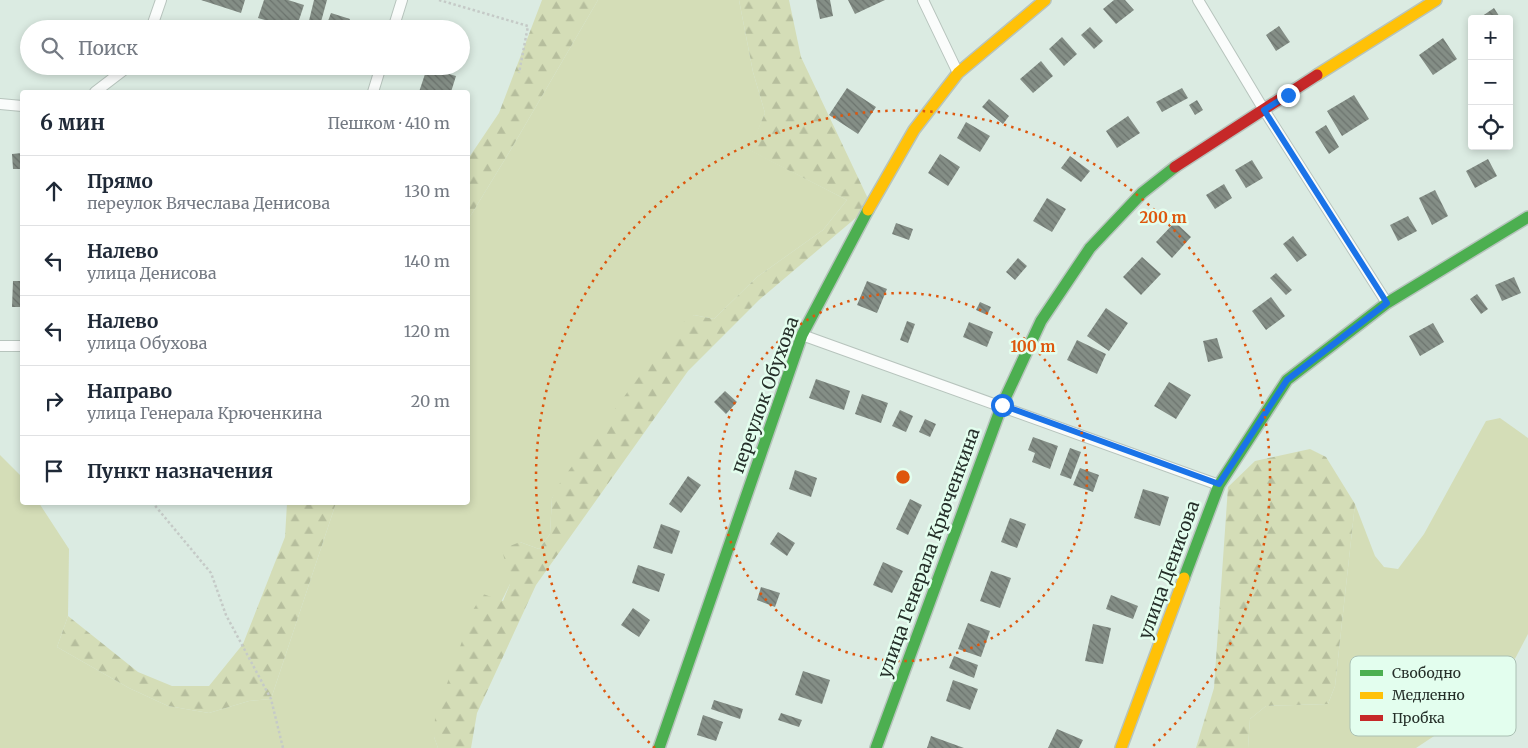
<!DOCTYPE html>
<html lang="ru">
<meta charset="utf-8">
<style>
:root{--surface:#fff;--page:#f6f6f7;--text:#1f2937;--muted:#747a83;--line:#e0e1e3}
body{margin:0;font-family:Merriweather,serif;background:var(--page);color:var(--text)}
.controls{position:absolute;right:15px;top:15px;display:grid;overflow:hidden;border-radius:5px;box-shadow:0 2px 8px #0003}
.controls button{width:45px;height:45px;display:grid;place-items:center;padding:0;border:0;border-bottom:1px solid var(--line);background:var(--surface);color:var(--text);font:25px sans-serif}
.stop{position:absolute;width:15px;height:15px;margin:-11px;border:4px solid #1a73e8;border-radius:50%;background:#fff}
.stop.end{background:#1a73e8;border-color:#fff;box-shadow:0 1px 5px #0008}
.list{margin:0;padding:0;list-style:none}
h2{display:flex;justify-content:space-between;align-items:center;height:65px;margin:0;padding:0 20px;font-size:21px}
h2 small{font-size:16px;font-weight:400;color:var(--muted)}
.list li{display:grid;grid-template-columns:32px 1fr auto;gap:15px;align-items:center;box-sizing:border-box;height:70px;padding:0 20px;border-top:1px solid var(--line)}
.list b{display:block;font-size:19px;white-space:nowrap}
.list p{margin:0;font-size:16px;white-space:nowrap;color:var(--muted)}
.list em{font-size:16px;font-style:normal;color:var(--muted)}
.icon{flex:none;width:28px;height:28px;fill:none;stroke:currentColor;stroke-width:2;stroke-linecap:round;stroke-linejoin:round}
.map{position:relative;flex:none;width:1528px;height:748px;overflow:hidden}
.search{position:absolute;background:var(--surface);box-shadow:0 2px 8px #0003;left:20px;top:20px;width:450px;height:55px;display:flex;align-items:center;gap:12px;box-sizing:border-box;padding:0 18px;border-radius:28px;color:var(--muted);font-size:19px}
.panel{position:absolute;background:var(--surface);box-shadow:0 2px 8px #0003;left:20px;top:90px;width:450px;height:415px;border-radius:5px}
.map>svg:first-child{display:block}
.grass{fill:#d4ddb7}
.forest{fill:url(#forest-firs)}
.building{fill:url(#building-back-hatch)}
.lines{fill:none;stroke-linecap:round;stroke-linejoin:round}
.street-casing{stroke:#b7c4bd;stroke-width:12}
.fast-casing{stroke:#b7c4bd;stroke-width:14}
.slow-casing{stroke:#b7c4bd;stroke-width:14}
.jam-casing{stroke:#b7c4bd;stroke-width:14}
.path{stroke:#c5cac7;stroke-width:2.5;stroke-dasharray:2.5 2.5;stroke-linecap:butt}
.street{stroke:#fafcfb;stroke-width:10}
.fast{stroke:#4caf50;stroke-width:11}
.slow{stroke:#ffc107;stroke-width:11}
.jam{stroke:#c62828;stroke-width:11}
.route{stroke:#1a73e8;stroke-width:6}
.ring{fill:none;stroke:#de570d;stroke-width:2.5;stroke-dasharray:2.5 5}
.labels{text-anchor:middle;stroke-width:5;stroke-linejoin:round;paint-order:stroke}
.street-label{font-size:18px;fill:#252f29;stroke:#e3feee}
.key{fill:#e3feee;stroke:#aac0b3;stroke-width:1}
.key-label{font-size:14px;fill:#252f29}
.centre{fill:#de570d;stroke:#e3feee;stroke-width:2.5}
.ring-label{font-size:15px;text-anchor:middle;font-weight:bold;fill:#de570d;stroke:#e3feee;stroke-width:5;stroke-linejoin:round;paint-order:stroke}
</style>
<div class="map">
<svg width="1528" height="748" viewBox="0 0 1528 748">
<defs>
<pattern id="forest-firs" width="22" height="20" patternUnits="userSpaceOnUse" patternTransform="scale(1.25)"><rect width="22" height="20" fill="#d4ddb7"/><path d="M5 1l3.5 6h-7zM16 11l3.5 6h-7z" fill="#b6be9d"/></pattern>
<pattern id="building-back-hatch" width="6" height="6" patternUnits="userSpaceOnUse" patternTransform="scale(1.25)"><rect width="6" height="6" fill="#848e86"/><path d="M-1 5l2 2M0 0l6 6M5-1l2 2" fill="none" stroke="#6c746e"/></pattern>
</defs>
<rect width="100%" height="100%" fill="#dbebe2"/>
<!-- grass -->
<path class="grass" d="M598,0H739L753,72L765,113L750,150L847,200L823,230L757,277L714,319L694,315L552,498L550,534L539,549L520,542L510,584L434,737L438,748H0V455L22,477V502L39,503L69,549L68,616L57,647L129,688L168,706L209,713L249,701L271,699L336,503L468,502V220L510,151Z
M1500,418L1528,438V634L1496,695L1416,748H1248L1250,719L1266,706L1328,704L1335,686L1355,504L1375,556L1384,567L1398,569L1424,534L1486,421Z"/>
<!-- forest -->
<path class="forest" d="M542,0H598L510,151L468,220V159L499,113Z
M739,0H789L801,57L871,205L759,300L688,371L536,585L477,713L471,748H438L434,737L435,718L473,610L483,594L503,601L510,584L502,549L520,542L539,549L550,534L552,498L561,481L677,326L694,315L714,319L757,277L823,230L847,200L749,150L765,113L753,72Z
M1310,449L1326,457L1355,504L1335,686L1328,704L1266,706L1250,719L1248,748H1196L1214,688L1228,487L1255,461Z
M287,503H336L271,699L249,701L209,713L168,706L129,688L57,647L68,616L138,672L172,686H209L243,644L285,537Z"/>
<!-- building -->
<path class="building" d="M201,0H245L241,13Z
M264,0H288L304,5L296,29L258,18Z
M314,0H327L319,29H307Z
M816,0H830L833,16L820,19Z
M848,0H885L855,14Z
M1114,0H1125L1134,10L1116,24L1103,9Z
M1494,8L1501,19H1478Z
M331,13L350,19L346,29H325Z
M1279,26L1290,42L1276,51L1266,35Z
M1090,27L1103,41L1094,49L1081,35Z
M1062,37L1077,54L1064,66L1049,49Z
M1443,38L1457,59L1433,75L1419,55Z
M1041,61L1053,76L1033,93L1020,79Z
M178,66H197L191,75Z
M427,68L456,76L451,92H419Z
M847,88L876,107L858,134L829,115Z
M1182,88L1188,98L1162,112L1156,102Z
M1354,95L1369,119L1342,136L1327,111Z
M989,99L1009,116L1003,124L982,107Z
M1197,100L1203,110L1195,115L1189,105Z
M1128,116L1140,133L1117,148L1106,131Z
M966,122L990,136L980,152L957,138Z
M1326,125L1339,147L1329,154L1315,132Z
M22,153V169H13L12,154Z
M940,154L960,167L948,186L928,173Z
M1070,156L1090,171L1081,182L1061,168Z
M1488,159L1497,176L1475,188L1466,171Z
M1252,160L1263,178L1246,188L1235,170Z
M1224,184L1232,198L1215,209L1206,195Z
M1435,190L1448,216L1432,225L1419,198Z
M1047,198L1066,209L1052,232L1033,221Z
M1408,216L1417,231L1398,241L1390,225Z
M1175,222L1191,237L1172,258L1156,242Z
M896,223L913,229L909,240L892,234Z
M1293,236L1307,255L1297,262L1283,244Z
M1142,257L1161,274L1141,295L1123,277Z
M1018,258L1027,266L1015,280L1006,272Z
M1276,273L1292,290L1286,295L1270,278Z
M1514,277L1521,293L1502,301L1495,285Z
M13,281H22V307H12Z
M867,281L887,289L877,313L857,305Z
M1477,294L1488,309L1481,314L1470,299Z
M1271,297L1285,316L1266,330L1252,311Z
M980,302L991,307L987,315L976,310Z
M1106,308L1128,323L1109,351L1087,336Z
M907,321L915,324L908,343L900,340Z
M969,322L993,332L987,347L963,337Z
M1433,323L1444,342L1420,356L1409,336Z
M1217,338L1223,358L1208,362L1203,341Z
M1077,340L1106,354L1097,374L1067,360Z
M816,379L850,391L844,410L809,398Z
M1169,382L1191,395L1176,419L1154,406Z
M725,391L737,402L726,414L714,402Z
M862,394L888,403L881,423L855,414Z
M900,410L913,416L906,432L892,426Z
M925,419L936,424L930,437L919,432Z
M1033,437L1058,446L1050,469L1032,462L1035,453L1028,450Z
M1070,448L1081,452L1071,479L1060,475Z
M1080,468L1099,475L1093,492L1073,485Z
M795,470L817,478L811,497L789,489Z
M688,476L701,485L681,513L669,504Z
M1143,489L1169,497L1160,526L1134,518Z
M910,499L922,505L908,535L896,529Z
M1010,518L1026,524L1017,548L1001,542Z
M661,524L680,531L672,554L653,548Z
M778,532L795,543L787,556L770,544Z
M883,562L903,571L892,593L873,585Z
M638,565L665,574L659,592L632,583Z
M991,571L1011,578L1000,608L980,601Z
M761,587L780,593L775,607L757,600Z
M1111,595L1138,606L1133,619L1106,609Z
M633,608L650,620L639,637L621,625Z
M968,623L990,631L981,657L958,649Z
M1093,624L1111,628L1103,664L1085,661Z
M954,656L978,665L974,678L949,668Z
M803,671L830,680L822,704L795,695Z
M953,680L978,689L970,710L946,701Z
M714,700L743,709L740,719L711,709Z
M781,713L802,720L799,727L778,720Z
M703,715L723,722L716,741L697,735Z
M1057,729L1083,740L1079,748H1048Z
M931,736L964,748H927Z"/>
<g class="lines">
<!-- street casing -->
<g class="street-casing">
<path id="street" d="M923,0L958,73
M1198,0L1264,110L1387,303
M151,29L161,0
M393,29L402,0
M95,92L129,66
M373,92L381,66
M0,104L22,106
M802,335L1219,485
M0,346H22"/>
</g>
<!-- fast casing -->
<g class="fast-casing">
<path id="fast" d="M1184,578L1219,485L1287,380L1387,303L1528,217
M659,748L802,335L868,210
M876,748L1002,405L1041,321L1090,248L1142,193L1175,167"/>
</g>
<!-- slow casing -->
<g class="slow-casing">
<path id="slow" d="M1317,75L1436,0
M868,210L914,130L958,73L1045,0
M1121,748L1184,578"/>
</g>
<!-- jam casing -->
<g class="jam-casing">
<path id="jam" d="M1175,167L1317,75"/>
</g>
<!-- path -->
<path class="path" d="M439,0L528,26L519,73
M152,502L211,573L226,615L271,699L283,748"/>
<!-- street -->
<use href="#street" class="street"/>
<!-- fast -->
<use href="#fast" class="fast"/>
<!-- slow -->
<use href="#slow" class="slow"/>
<!-- jam -->
<use href="#jam" class="jam"/>
</g>
<g class="lines">
<!-- route -->
<path class="route" d="M1002,405L1219,484L1287,380L1387,303L1264,110L1288,95"/>
</g>
<!-- distance rings -->
<g class="ring">
<circle cx="903" cy="477" r="184"/>
<path d="M655 748A367 367 0 1 1 1151 748"/>
</g>
<g class="labels">
<!-- street labels -->
<g class="street-label">
<text transform="translate(765 395) rotate(-70)" y="6">переулок Обухова</text>
<text transform="translate(929 553) rotate(-70)" y="6">улица Генерала Крюченкина</text>
<text transform="translate(1169 570) rotate(-70)" y="6">улица Денисова</text>
</g>
</g>
<!-- legend -->
<rect x="1350" y="656" width="166" height="80" rx="8" class="key"/>
<rect x="1360" y="670" width="23" height="6" fill="#4caf50"/>
<rect x="1360" y="692" width="23" height="7" fill="#ffc107"/>
<rect x="1360" y="715" width="23" height="6" fill="#c62828"/>
<g class="key-label">
<text x="1392" y="678">Свободно</text>
<text x="1392" y="700">Медленно</text>
<text x="1392" y="723">Пробка</text>
</g>
<circle cx="903" cy="477" r="8" class="centre"/>
<g class="ring-label">
<text x="1163" y="223">200 m</text>
<text x="1033" y="352">100 m</text>
</g>
</svg>
<div class="controls">
<button>+</button>
<button>−</button>
<button><svg class="icon" aria-label="locate" viewBox="0 0 24 24"><circle cx="12" cy="12" r="6"/><path d="M12 2v4M12 18v4M2 12h4M18 12h4"/></svg></button>
</div>
<div class="stop" style="left:1002px;top:405px"></div>
<div class="stop end" style="left:1288px;top:95px"></div>
<div class="search"><svg class="icon" aria-label="search" viewBox="0 0 24 24"><circle cx="10" cy="10" r="6"/><path d="M15 15l6 6"/></svg>Поиск</div>
<section class="panel">
<h2>6 мин<small>Пешком · 410 m</small></h2>
<ul class="list">
<li><svg class="icon" aria-label="ahead" viewBox="0 0 24 24"><path d="M12 20V5M6 11l6-6 6 6"/></svg><div><b>Прямо</b><p>переулок Вячеслава Денисова</p></div><em>130 m</em></li>
<li><svg class="icon" aria-label="left" viewBox="0 0 24 24"><path d="M17 20v-9H6M10 6l-5 5 5 5"/></svg><div><b>Налево</b><p>улица Денисова</p></div><em>140 m</em></li>
<li><svg class="icon" aria-label="left" viewBox="0 0 24 24"><path d="M17 20v-9H6M10 6l-5 5 5 5"/></svg><div><b>Налево</b><p>улица Обухова</p></div><em>120 m</em></li>
<li><svg class="icon" aria-label="right" viewBox="0 0 24 24"><path d="M7 20v-9h11M14 6l5 5-5 5"/></svg><div><b>Направо</b><p>улица Генерала Крюченкина</p></div><em>20 m</em></li>
<li><svg class="icon" aria-label="arrive" viewBox="0 0 24 24"><path d="M6 21V4h12l-3 4 3 4H6"/></svg><div><b>Пункт назначения</b></div></li>
</ul>
</section>
</div>
